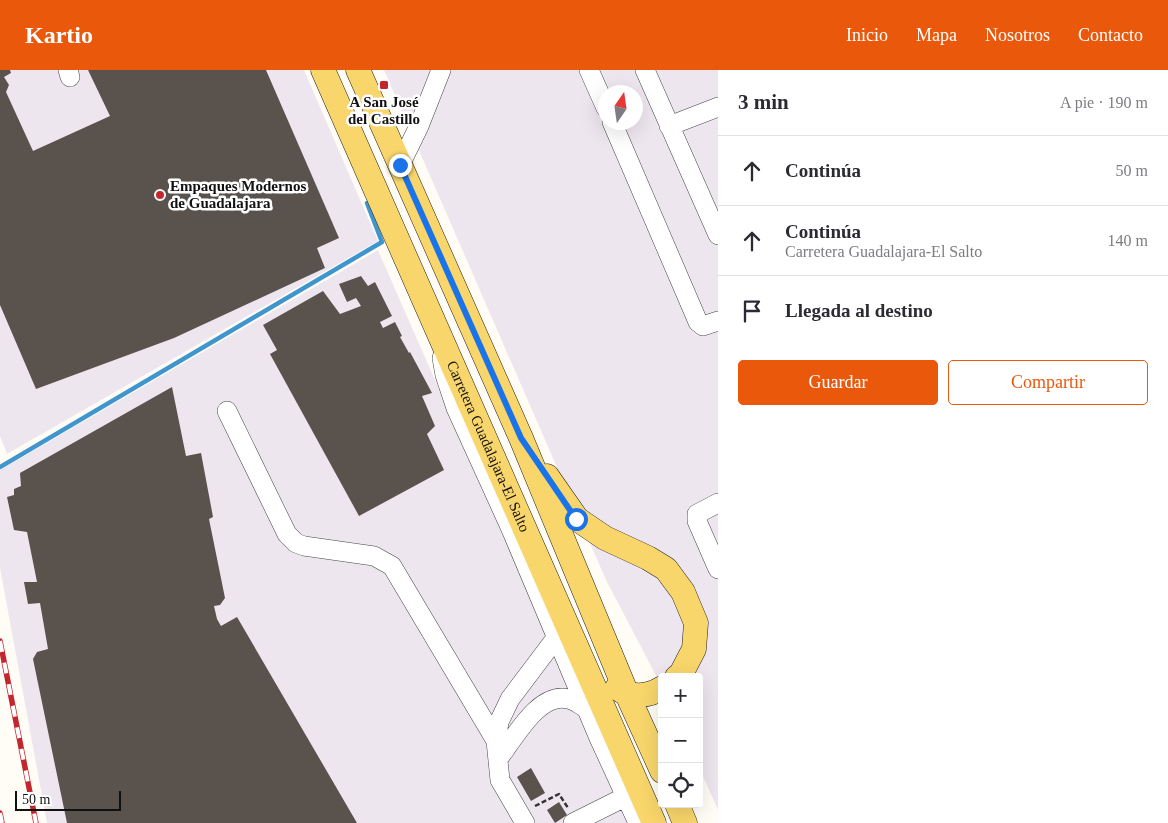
<!DOCTYPE html>
<html lang="es">
<meta charset="utf-8">
<style>
:root{--surface:#fff;--page:#f2f2f3;--text:#2b2b33;--muted:#7c7c81;--line:#e1e1e2;--accent:#ea580c}
body{margin:0;font-family:"Times New Roman",serif;background:var(--page);color:var(--text)}
.controls{position:absolute;right:15px;bottom:15px;display:grid;overflow:hidden;border-radius:5px;box-shadow:0 5px 20px #0002}
.controls button{width:45px;height:45px;display:grid;place-items:center;padding:0;border:0;border-bottom:1px solid var(--line);background:var(--surface);color:var(--text);font:25px sans-serif}
.compass{position:absolute;left:598px;top:15px;width:45px;height:45px;border-radius:50%;background:var(--surface);box-shadow:0 5px 20px #0002;rotate:13deg}
.scale{position:absolute;left:15px;bottom:12px;width:106px;box-sizing:border-box;padding-left:5px;border:2px solid #111;border-top:0;font-size:14px;line-height:18px;white-space:nowrap;color:#111;-webkit-text-stroke:4px #fff;paint-order:stroke}
.stop{position:absolute;width:15px;height:15px;margin:-11px;border:4px solid #1a73e8;border-radius:50%;background:#fff}
.stop.end{background:#1a73e8;border-color:#fff;box-shadow:0 1px 5px #0008}
.list{margin:0;padding:0;list-style:none}
h2{display:flex;justify-content:space-between;align-items:center;height:65px;margin:0;padding:0 20px;font-size:21px}
h2 small{font-size:16px;font-weight:400;color:var(--muted)}
.list li{display:grid;grid-template-columns:32px 1fr auto;gap:15px;align-items:center;box-sizing:border-box;height:70px;padding:0 20px;border-top:1px solid var(--line)}
.list b{display:block;font-size:19px;white-space:nowrap}
.list p{margin:0;font-size:16px;white-space:nowrap;color:var(--muted)}
.list em{font-size:16px;font-style:normal;color:var(--muted)}
.actions{display:flex;gap:10px;padding:15px 20px}
.actions a{flex:1;padding:11px 0;border:1px solid var(--accent);border-radius:5px;text-align:center;font-size:18px;color:var(--accent)}
.actions .main{background:var(--accent);color:#fff}
.icon{flex:none;width:28px;height:28px;fill:none;stroke:currentColor;stroke-width:2;stroke-linecap:round;stroke-linejoin:round}
.map{position:relative;flex:none;width:718px;height:753px;overflow:hidden}
header{display:flex;align-items:center;gap:30px;box-sizing:border-box;height:70px;padding:0 25px;background:var(--accent);color:#fff}
header strong{font-size:24px}
nav{display:flex;gap:28px;margin-inline-start:auto;font-size:18px}
main{display:flex}
aside{flex:1;background:var(--surface)}
.map>svg:first-child{display:block}
.industrial{fill:#eee6ef;fill-rule:evenodd}
.lines{fill:none;stroke-linecap:round;stroke-linejoin:round}
.stream{stroke:#3f96cf;stroke-width:4.5}
.building{fill:#5a524d}
.minor-casing{stroke:#444;stroke-width:20}
.major-casing{stroke:#222;stroke-width:25}
.path{stroke:#333;stroke-width:2.5;stroke-dasharray:5 2.5;stroke-linecap:butt}
.minor{stroke:#fff;stroke-width:19}
.major{stroke:#f9d66b;stroke-width:24}
.rail-casing{stroke:#c4262e;stroke-width:5.5}
.rail{stroke:#fff;stroke-width:4;stroke-dasharray:11;stroke-linecap:butt}
.route{stroke:#1a73e8;stroke-width:6}
.poi-dot{fill:#c4262e;stroke:#fff;stroke-width:2}
.labels{text-anchor:middle;stroke-width:5;stroke-linejoin:round;paint-order:stroke}
.poi-label{font-size:15px;font-weight:bold;fill:#111;stroke:#fff}
.street-label{font-size:15px;fill:#111;stroke:#fff}
</style>
<header>
<strong>Kartio</strong>
<nav><a>Inicio</a><a>Mapa</a><a>Nosotros</a><a>Contacto</a></nav>
</header>
<main>
<div class="map">
<svg width="718" height="753" viewBox="0 0 718 753">
<rect width="100%" height="100%" fill="#fffdf5"/>
<!-- industrial -->
<path class="industrial" d="M0,0H304L378,171L7,384L0,366Z
M384,0H718V740L699,697V607H662V617L606,510ZM606,22H636V52H606Z
M378,180L629,753H47L0,498V400Z"/>
<g class="lines">
<!-- stream -->
<path class="stream" d="M0,397L382,172L367,133"/>
</g>
<!-- building -->
<path class="building" d="M0,0H10L11,3L4,7L9,15L6,22L33,81L110,46L88,0H266L339,168L317,178L325,198L174,268L36,319L0,235Z
M361,206L368,216L375,212L392,246L380,252L383,258L395,252L402,266L400,267L409,283L410,282L432,323L422,326L435,356L427,364L444,400L359,446L270,284L277,280L263,255L323,221L340,244L361,236L356,228L347,232L339,214Z
M172,317L186,386L201,383L213,447L209,449L225,528L220,535L214,536L217,549L221,556L237,547L357,753H67L33,589L37,582L48,579L40,533L28,534L24,512H37L27,462L14,460L7,427L14,425V419L21,416L20,403Z
M531,698L545,723L531,731L517,707Z
M559,732L567,745L555,753L547,740Z"/>
<g class="lines">
<!-- minor casing -->
<g class="minor-casing">
<path id="minor" d="M68,0L70,7
M589,0L606,38
M645,0L718,165
M612,52L698,252L703,256L718,251
M669,56L718,37
M400,95L419,56L441,0
M442,288L445,305L456,338L511,459L599,668L638,753
M227,341L287,464L296,473L304,476L374,486L392,496L496,671L505,680
M718,433L697,444V451L718,499
M498,689C514,669 539,621 568,629C574,630 580,635 586,638
M525,753L500,710L496,671L499,652L510,629L556,568
M573,753L625,727"/>
</g>
<!-- major casing -->
<g class="major-casing">
<g id="major">
<path id="s1" d="M323,0L654,753"/>
<path d="M358,0L521,368L627,624L662,701"/>
<path d="M547,406L577,449L605,468L648,488L666,499L683,522L696,553L694,579L681,604L677,607"/>
<path d="M617,618C630,628 648,627 662,618"/>
<path d="M677,734L685,753"/>
</g>
</g>
<!-- path -->
<path class="path" d="M535,736L559,724L568,738"/>
<!-- minor -->
<use href="#minor" class="minor"/>
<!-- major -->
<use href="#major" class="major"/>
<!-- rail casing -->
<g class="rail-casing">
<path id="rail" d="M0,571L36,753
M0,743L2,753"/>
</g>
<!-- rail -->
<use href="#rail" class="rail"/>
</g>
<g class="lines">
<!-- route -->
<path class="route" d="M400,95L521,368L576,449"/>
</g>
<!-- markers -->
<g class="poi-dot">
<rect x="379" y="10" width="10" height="10" rx="2.5"/>
<circle cx="160" cy="125" r="5"/>
</g>
<g class="labels">
<!-- poi labels -->
<g class="poi-label">
<text x="384" y="37">A San José<tspan x="384" dy="17">del Castillo</tspan></text>
<text x="170" y="121" text-anchor="start">Empaques Modernos<tspan x="170" dy="17">de Guadalajara</tspan></text>
</g>
<!-- street labels -->
<g class="street-label">
<text dy="5" stroke="none"><textPath href="#s1" startOffset="411">Carretera Guadalajara-El Salto</textPath></text>
</g>
</g>
</svg>
<div class="controls">
<button>+</button>
<button>−</button>
<button><svg class="icon" aria-label="locate" viewBox="0 0 24 24"><circle cx="12" cy="12" r="6"/><path d="M12 2v4M12 18v4M2 12h4M18 12h4"/></svg></button>
</div>
<svg class="compass" viewBox="-18 -18 36 36"><path d="M0-13l5 13h-10z" fill="#e53935"/><path d="M0 13l5-13h-10z" fill="#7c7c81"/></svg>
<div class="scale">50 m</div>
<div class="stop" style="left:576px;top:449px"></div>
<div class="stop end" style="left:400px;top:95px"></div>
</div>
<aside>
<h2>3 min<small>A pie · 190 m</small></h2>
<ul class="list">
<li><svg class="icon" aria-label="ahead" viewBox="0 0 24 24"><path d="M12 20V5M6 11l6-6 6 6"/></svg><div><b>Continúa</b></div><em>50 m</em></li>
<li><svg class="icon" aria-label="ahead" viewBox="0 0 24 24"><path d="M12 20V5M6 11l6-6 6 6"/></svg><div><b>Continúa</b><p>Carretera Guadalajara-El Salto</p></div><em>140 m</em></li>
<li><svg class="icon" aria-label="arrive" viewBox="0 0 24 24"><path d="M6 21V4h12l-3 4 3 4H6"/></svg><div><b>Llegada al destino</b></div></li>
</ul>
<div class="actions"><a class="main">Guardar</a><a>Compartir</a></div>
</aside>
</main>
